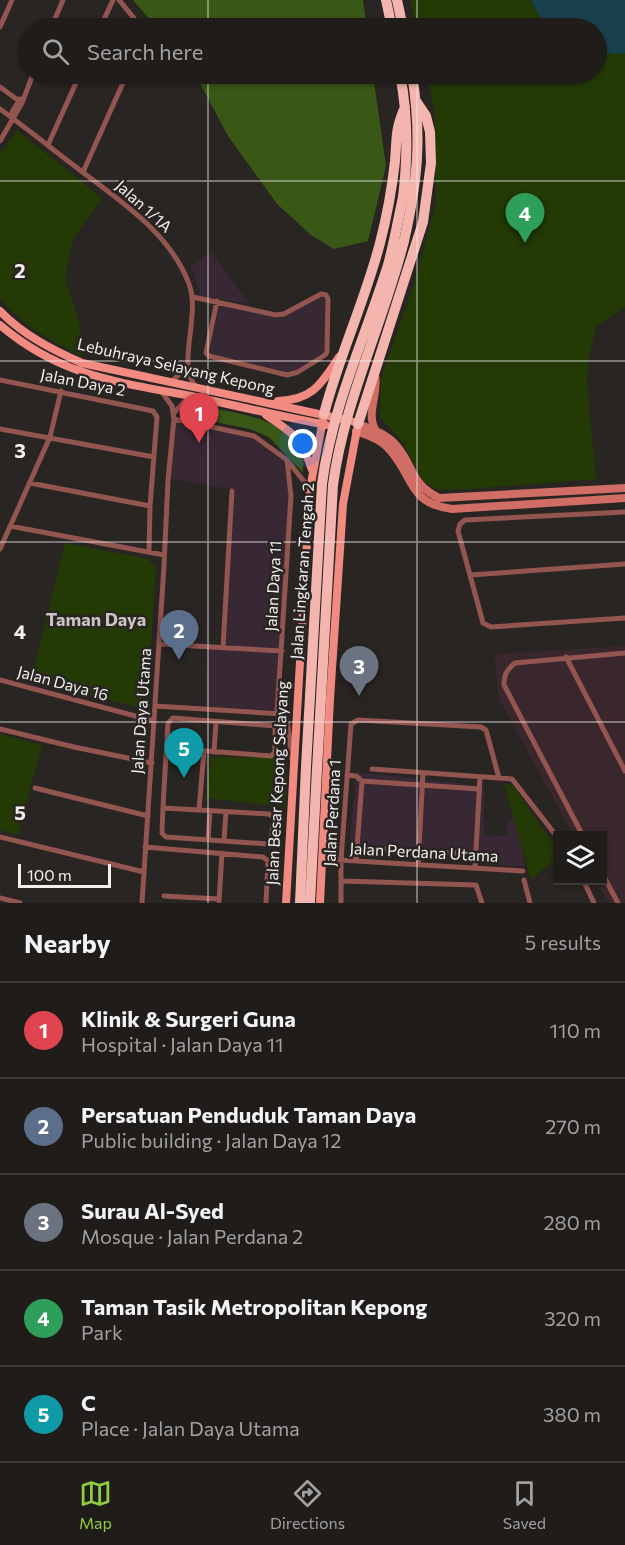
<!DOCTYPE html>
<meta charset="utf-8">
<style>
:root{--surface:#1f1c1a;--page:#2c2927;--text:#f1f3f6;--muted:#a1a1a2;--line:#3c3a39;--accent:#90cd41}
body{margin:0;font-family:Commissioner,sans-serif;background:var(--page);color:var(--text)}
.controls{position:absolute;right:18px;bottom:18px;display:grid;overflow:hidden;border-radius:0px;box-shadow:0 2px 4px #0004}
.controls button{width:54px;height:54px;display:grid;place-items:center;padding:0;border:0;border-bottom:2px solid var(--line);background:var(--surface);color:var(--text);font:30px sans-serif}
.scale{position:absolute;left:18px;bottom:15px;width:93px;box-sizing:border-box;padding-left:6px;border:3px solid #f2efee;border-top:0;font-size:16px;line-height:21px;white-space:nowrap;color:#f2efee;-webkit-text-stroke:4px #292523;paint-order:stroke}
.you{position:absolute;left:303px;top:444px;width:21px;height:21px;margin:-15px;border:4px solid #fff;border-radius:50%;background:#1a73e8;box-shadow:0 0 0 9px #1a73e833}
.badge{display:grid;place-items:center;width:39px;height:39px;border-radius:50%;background:var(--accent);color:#fff;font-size:20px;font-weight:700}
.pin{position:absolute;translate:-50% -50px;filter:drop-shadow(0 2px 3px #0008)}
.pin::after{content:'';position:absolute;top:32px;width:21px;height:18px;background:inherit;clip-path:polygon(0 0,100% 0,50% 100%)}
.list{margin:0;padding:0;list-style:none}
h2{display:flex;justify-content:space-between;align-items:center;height:78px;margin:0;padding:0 24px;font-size:26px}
h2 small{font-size:20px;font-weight:400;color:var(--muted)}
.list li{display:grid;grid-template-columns:39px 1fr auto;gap:18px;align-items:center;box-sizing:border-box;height:96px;padding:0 24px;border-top:2px solid var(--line)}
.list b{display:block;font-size:22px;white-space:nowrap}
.list p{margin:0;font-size:20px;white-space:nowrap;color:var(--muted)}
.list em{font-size:20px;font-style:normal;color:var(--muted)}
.icon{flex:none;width:33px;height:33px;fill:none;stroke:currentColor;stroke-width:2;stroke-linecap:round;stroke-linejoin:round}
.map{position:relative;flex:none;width:625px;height:903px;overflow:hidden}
.search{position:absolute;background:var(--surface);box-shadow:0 2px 4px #0004;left:18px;right:18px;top:18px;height:66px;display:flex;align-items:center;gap:15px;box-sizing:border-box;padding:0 21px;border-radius:33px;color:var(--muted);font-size:22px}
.sheet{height:558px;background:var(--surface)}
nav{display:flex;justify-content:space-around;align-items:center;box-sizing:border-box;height:84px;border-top:2px solid var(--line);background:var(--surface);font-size:16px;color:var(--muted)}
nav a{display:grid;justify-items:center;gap:3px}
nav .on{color:var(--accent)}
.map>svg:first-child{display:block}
.commercial{fill:#372833}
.industrial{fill:#3a272d}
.green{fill:#233a05}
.forest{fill:#395715}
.water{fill:#18404d}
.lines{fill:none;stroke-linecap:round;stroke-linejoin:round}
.street{stroke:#93554f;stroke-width:5}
.secondary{stroke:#d06e66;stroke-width:8}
.primary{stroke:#f18b82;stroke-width:8}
.highway{stroke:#f3b5ae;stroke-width:10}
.highway-bridge{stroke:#f3b5ae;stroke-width:10}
.grid{fill:none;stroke:#f2efee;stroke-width:1.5;stroke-opacity:0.55}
.labels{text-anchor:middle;stroke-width:5;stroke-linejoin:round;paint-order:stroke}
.street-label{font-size:16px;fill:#f2efee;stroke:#292523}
.neighbourhood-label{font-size:18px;font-weight:bold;fill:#cac5c2;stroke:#292523}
.grid-label{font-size:20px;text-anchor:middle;font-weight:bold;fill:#f2efee;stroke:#292523;stroke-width:5;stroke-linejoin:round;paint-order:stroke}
</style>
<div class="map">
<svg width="625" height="903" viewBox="0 0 625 903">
<rect width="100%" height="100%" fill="#292523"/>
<!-- commercial -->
<path class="commercial" d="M212,252L249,304L200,296L194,275L190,267Z
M321,297L325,299V351L297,370L286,373L209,354L219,304L277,318L285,317Z
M177,422L252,438L284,462L289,494L275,710L205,706L208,649L225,650L235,490L170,479Z
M356,772L484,786V835L507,836V820L516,817L525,867L349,850Z"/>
<!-- industrial -->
<path class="industrial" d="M625,646V903H609L597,881L602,880V836L573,835L499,699L494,654Z"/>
<!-- green -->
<path class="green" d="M410,0H625V307L596,326L588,363L587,382L596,479L456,490L436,489L424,482L402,441L380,417L381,379L414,284L436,203L434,107L427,74H596V28H416Z
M17,130L102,198L72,241L65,280L79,320L83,356C52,341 22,326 0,298V155Z
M65,543L148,559L156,568L147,703L141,708L31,680Z
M0,734L42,745L18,835L0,830Z
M211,757L286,758V807L206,798Z
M510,784L514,786L557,850V857L531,880L504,784Z"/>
<!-- forest -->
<path class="forest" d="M133,0H363L367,28H157Z
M195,74H373L386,166L368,241L334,249L311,235L277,204L228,136Z
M203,406C237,414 287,417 302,454C304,459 303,467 303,473L269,437L250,429L195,418Z"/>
<!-- water -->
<path class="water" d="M531,0H625V53L608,54L597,47L596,28L558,27L541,18Z"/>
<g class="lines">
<!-- street -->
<path class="street" d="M119,0L142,28
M0,27L12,0
M51,28L63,0
M100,28L113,0
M0,87L22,103
M0,109C26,128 51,148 76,167C118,200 170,232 189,284C201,315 176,365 196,387
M13,119L12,112L20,99
M0,141L22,103L33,74
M48,145L80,74
M83,172L127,74
M193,297L276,315L284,314L321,294L326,295L328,299L327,352L325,355L298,372L287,375L209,356L206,353L217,301
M0,380L153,411L157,417L150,506L149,552
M171,382L187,367
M174,413L184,402L193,397
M174,419L254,436L287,460L310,489
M0,429L154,457
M30,483L150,506
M625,512L465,520L460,524L458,531L483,623L491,627L625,618
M10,526L164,555
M0,549L50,437L61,391
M470,575L625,564
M159,644L282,651
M223,648L232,491
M566,657L625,771
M0,680L154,721
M155,706L283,714C291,721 288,749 293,762
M277,713L291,496L287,460
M0,729L74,747L152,763
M214,752L216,722
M372,769L512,779L558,838
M347,775L356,776L362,781L479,789
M35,788L148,816
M163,808L269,814L274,818L271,840L267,844L166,837L162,833C163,796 166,760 168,723L173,718L275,726V752L271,756L167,748
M199,810L204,751
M583,836L504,685C504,674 507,670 515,663L625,653
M0,837L144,872
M208,839L210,811
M224,840L226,812
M145,847L263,857L268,861L266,903
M358,848L476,854
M323,859L523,871
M356,861L362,781
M418,865L423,773
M475,868L480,777
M602,873L618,903
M524,880L530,903
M583,880L594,903
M342,881L476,885L482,903
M164,896L219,899
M0,898L20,903
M219,901L222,853
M142,903L164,566L168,480L174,419L172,406L161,391
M341,903V860L351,724L358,720L481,727L486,730L499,778"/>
<!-- secondary -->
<path class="secondary" d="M375,375C379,394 365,414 376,431
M358,424C371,429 385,433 395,444C415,466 409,483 439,498L625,488
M356,431C367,435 378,438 386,446C414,472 405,503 452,509L625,498"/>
<!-- primary -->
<path class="primary" d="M0,311C23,335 53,350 82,363L342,419
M0,325C60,376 117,382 191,396C236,406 281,416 326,425
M278,401C313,400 321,384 339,357
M266,415C294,434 301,437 312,470
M286,903L310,489L324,414
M320,903L330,699L343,504L358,424L354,422"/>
<!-- highway -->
<path class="highway" d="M386,0L392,28
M397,0L403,28
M400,74C408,115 408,156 403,197
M404,241C418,179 422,137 412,74
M324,414C339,356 365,301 380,243C387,216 392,189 395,161C397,137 395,130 405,107
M358,424L423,222L431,163L430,132L426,116L416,101
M300,903L306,767
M310,903L317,769"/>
<!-- highway-bridge -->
<path class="highway-bridge" d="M306,767L322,484C332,407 365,338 388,265C394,243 398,220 403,197
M317,769L333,485C344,401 383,324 404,241"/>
</g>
<!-- grid -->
<path class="grid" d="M208,0V28M417,0V28M208,74V903M417,74V903M0,181H625M0,361H625M0,542H625M0,722H625"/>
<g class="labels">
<!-- street labels -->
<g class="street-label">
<text transform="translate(144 206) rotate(42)" y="6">Jalan 1/1A</text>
<text transform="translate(176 366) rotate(13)" y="6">Lebuhraya Selayang Kepong</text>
<text transform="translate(83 382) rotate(11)" y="6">Jalan Daya 2</text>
<text transform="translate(302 571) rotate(-86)" y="6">Jalan Lingkaran Tengah 2</text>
<text transform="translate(273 586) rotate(-87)" y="6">Jalan Daya 11</text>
<text transform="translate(63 683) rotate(15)" y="6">Jalan Daya 16</text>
<text transform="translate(141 711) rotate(-86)" y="6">Jalan Daya Utama</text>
<text transform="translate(277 783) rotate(-87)" y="6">Jalan Besar Kepong Selayang</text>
<text transform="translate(332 813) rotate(-87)" y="6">Jalan Perdana 1</text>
<text transform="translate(424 852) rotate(3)" y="6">Jalan Perdana Utama</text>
</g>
<!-- neighbourhood labels -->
<g class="neighbourhood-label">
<text x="96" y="626">Taman Daya</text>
</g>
</g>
<g class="grid-label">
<text x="20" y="278">2</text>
<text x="20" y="458">3</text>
<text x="20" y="639">4</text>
<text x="20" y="820">5</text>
</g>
</svg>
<div class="controls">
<button><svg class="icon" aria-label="layers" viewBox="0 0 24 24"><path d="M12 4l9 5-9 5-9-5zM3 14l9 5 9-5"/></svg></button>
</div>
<div class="scale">100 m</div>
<div class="you"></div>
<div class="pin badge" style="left:199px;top:443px;background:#e0444e">1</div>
<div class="pin badge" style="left:179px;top:660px;background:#5c6f8a">2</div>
<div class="pin badge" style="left:359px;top:696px;background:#6b7280">3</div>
<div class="pin badge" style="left:525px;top:243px;background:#2e9e5b">4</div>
<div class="pin badge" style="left:184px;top:778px;background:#0f9aa8">5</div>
<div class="search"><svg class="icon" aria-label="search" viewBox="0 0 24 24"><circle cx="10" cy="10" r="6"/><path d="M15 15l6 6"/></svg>Search here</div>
</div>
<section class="sheet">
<h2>Nearby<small>5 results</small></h2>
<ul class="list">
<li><span class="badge" style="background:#e0444e">1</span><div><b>Klinik &amp; Surgeri Guna</b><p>Hospital · Jalan Daya 11</p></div><em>110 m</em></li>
<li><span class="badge" style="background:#5c6f8a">2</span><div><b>Persatuan Penduduk Taman Daya</b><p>Public building · Jalan Daya 12</p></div><em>270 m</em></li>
<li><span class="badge" style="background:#6b7280">3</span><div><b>Surau Al-Syed</b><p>Mosque · Jalan Perdana 2</p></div><em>280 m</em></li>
<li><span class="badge" style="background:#2e9e5b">4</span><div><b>Taman Tasik Metropolitan Kepong</b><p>Park</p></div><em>320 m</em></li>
<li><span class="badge" style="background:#0f9aa8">5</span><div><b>C</b><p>Place · Jalan Daya Utama</p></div><em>380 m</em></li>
</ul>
</section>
<nav>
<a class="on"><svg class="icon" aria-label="map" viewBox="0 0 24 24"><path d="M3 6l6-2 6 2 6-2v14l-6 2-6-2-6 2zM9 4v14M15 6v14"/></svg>Map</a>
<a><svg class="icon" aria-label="directions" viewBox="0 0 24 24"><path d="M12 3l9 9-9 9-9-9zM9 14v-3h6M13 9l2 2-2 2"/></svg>Directions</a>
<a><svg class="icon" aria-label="saved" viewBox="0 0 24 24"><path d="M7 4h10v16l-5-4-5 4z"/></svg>Saved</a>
</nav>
